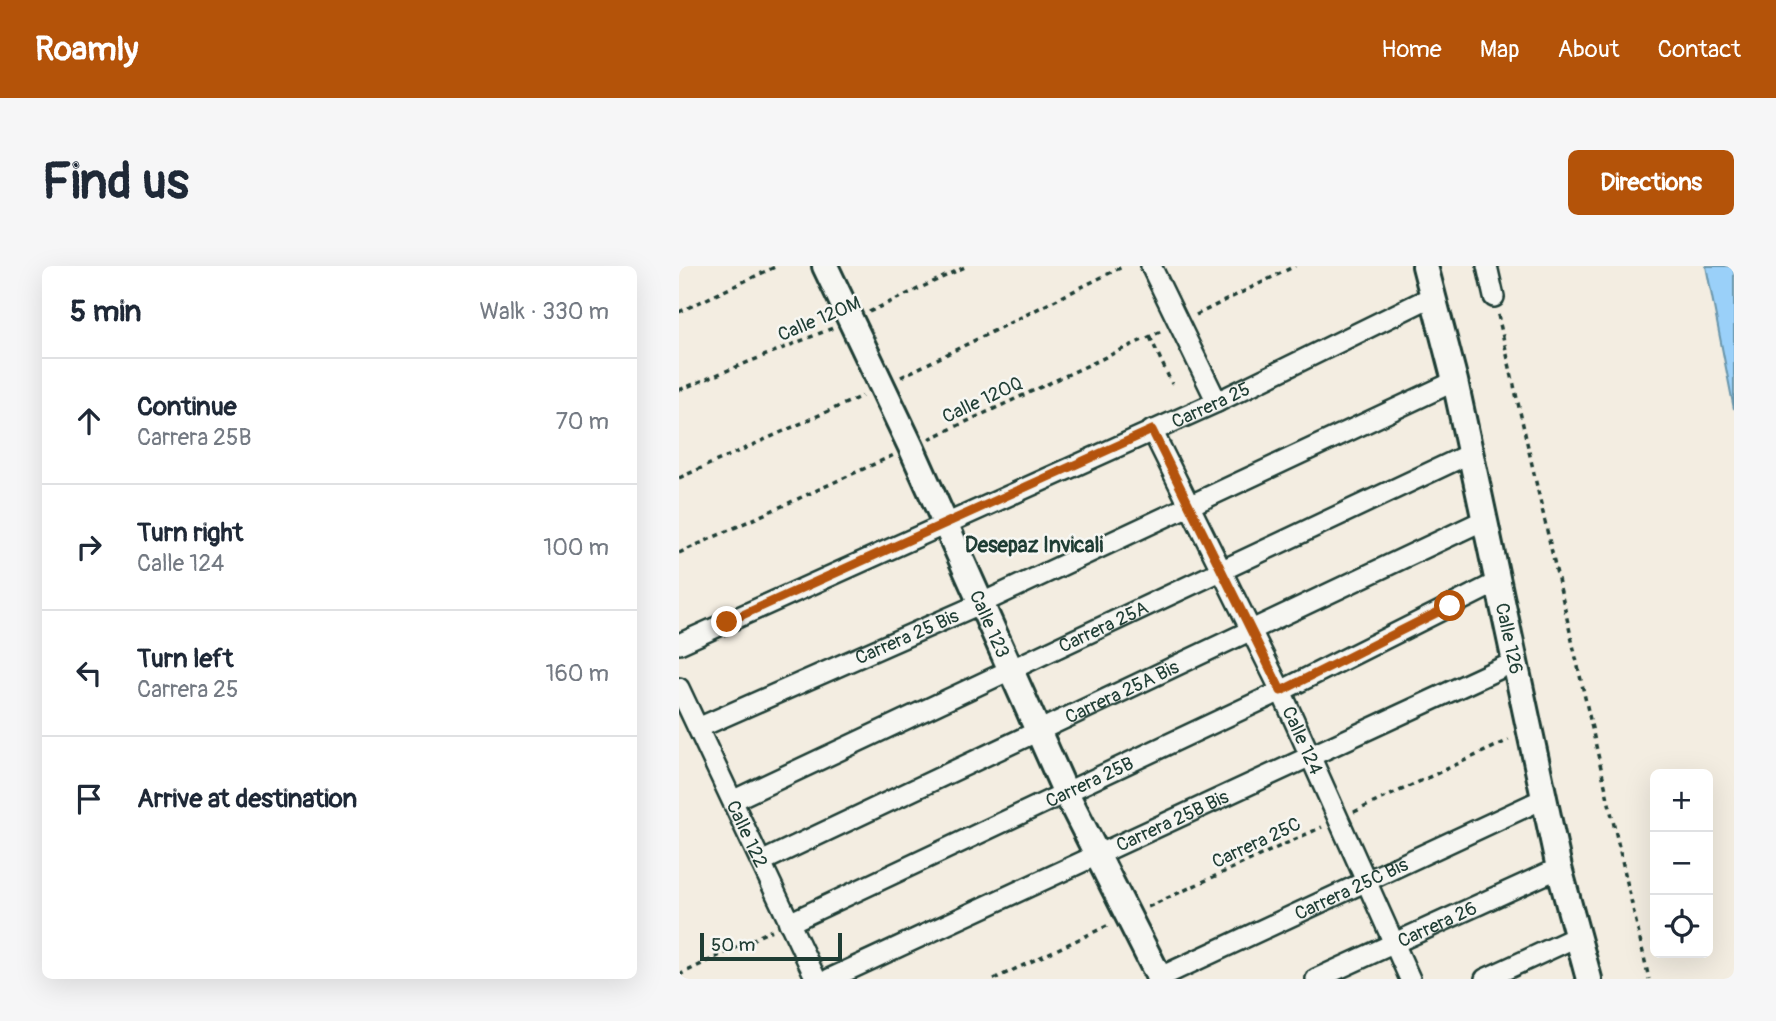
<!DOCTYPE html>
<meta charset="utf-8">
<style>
:root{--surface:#fff;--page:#f6f6f7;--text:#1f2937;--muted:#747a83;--line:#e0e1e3;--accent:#b45309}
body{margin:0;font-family:Pangolin,sans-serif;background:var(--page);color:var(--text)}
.controls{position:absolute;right:21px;bottom:21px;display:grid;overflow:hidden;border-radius:10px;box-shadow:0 7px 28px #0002}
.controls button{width:63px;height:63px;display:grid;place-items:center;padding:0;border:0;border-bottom:2px solid var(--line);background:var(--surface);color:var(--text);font:35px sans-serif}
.scale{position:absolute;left:21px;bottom:18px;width:142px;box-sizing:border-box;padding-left:7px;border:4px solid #1f3d34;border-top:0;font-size:19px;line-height:24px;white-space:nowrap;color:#1f3d34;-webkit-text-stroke:5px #f6f6f2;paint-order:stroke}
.stop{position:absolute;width:21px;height:21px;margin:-16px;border:5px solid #b45309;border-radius:50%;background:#fff}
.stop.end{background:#b45309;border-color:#fff;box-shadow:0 2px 7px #0008}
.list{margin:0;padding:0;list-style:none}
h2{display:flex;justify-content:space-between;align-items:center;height:91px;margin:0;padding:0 28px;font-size:30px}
h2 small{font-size:23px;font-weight:400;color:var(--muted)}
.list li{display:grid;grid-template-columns:46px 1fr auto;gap:21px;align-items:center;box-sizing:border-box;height:126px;padding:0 28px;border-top:2px solid var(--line)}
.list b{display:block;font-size:26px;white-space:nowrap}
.list p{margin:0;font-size:23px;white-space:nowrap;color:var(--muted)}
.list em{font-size:23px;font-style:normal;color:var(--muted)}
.icon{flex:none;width:38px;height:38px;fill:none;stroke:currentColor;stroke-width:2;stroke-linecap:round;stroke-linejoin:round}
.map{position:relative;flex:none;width:1055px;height:713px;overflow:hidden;border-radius:10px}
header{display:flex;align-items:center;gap:42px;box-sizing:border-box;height:98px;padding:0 35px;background:var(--accent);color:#fff}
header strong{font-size:33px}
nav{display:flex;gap:38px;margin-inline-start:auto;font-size:24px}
.intro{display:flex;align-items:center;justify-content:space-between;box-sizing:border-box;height:168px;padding:0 42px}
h1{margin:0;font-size:49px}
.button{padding:18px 32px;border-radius:10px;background:var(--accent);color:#fff;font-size:24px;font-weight:700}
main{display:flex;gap:42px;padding:0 42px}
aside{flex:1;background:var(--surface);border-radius:10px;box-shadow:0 7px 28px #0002}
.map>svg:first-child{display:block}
.water{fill:#9ad0f9;stroke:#6995aa;stroke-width:2}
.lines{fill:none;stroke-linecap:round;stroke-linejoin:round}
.minor-casing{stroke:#1f3d34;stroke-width:24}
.tertiary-casing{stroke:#1f3d34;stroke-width:30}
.path{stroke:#1f3d34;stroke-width:3.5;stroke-dasharray:5 5;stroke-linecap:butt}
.minor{stroke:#f6f6f2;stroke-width:19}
.tertiary{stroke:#f6f6f2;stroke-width:24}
.route{stroke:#b45309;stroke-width:9}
.labels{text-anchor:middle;stroke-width:5;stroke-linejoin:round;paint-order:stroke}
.street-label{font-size:19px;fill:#1f3d34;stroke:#f6f6f2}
.neighbourhood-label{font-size:21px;font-weight:bold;fill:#1f3d34;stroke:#f6f6f2}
</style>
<header>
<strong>Roamly</strong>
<nav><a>Home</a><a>Map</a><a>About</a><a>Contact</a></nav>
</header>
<div class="intro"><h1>Find us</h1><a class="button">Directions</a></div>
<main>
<aside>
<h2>5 min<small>Walk · 330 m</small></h2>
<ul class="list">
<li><svg class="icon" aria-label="ahead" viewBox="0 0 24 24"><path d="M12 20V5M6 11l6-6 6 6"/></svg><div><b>Continue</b><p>Carrera 25B</p></div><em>70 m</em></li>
<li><svg class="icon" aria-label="right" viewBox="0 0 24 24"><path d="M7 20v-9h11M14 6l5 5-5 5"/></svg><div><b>Turn right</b><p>Calle 124</p></div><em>100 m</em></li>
<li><svg class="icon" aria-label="left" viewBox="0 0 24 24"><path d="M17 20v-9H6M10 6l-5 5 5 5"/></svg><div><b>Turn left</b><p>Carrera 25</p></div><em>160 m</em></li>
<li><svg class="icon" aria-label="arrive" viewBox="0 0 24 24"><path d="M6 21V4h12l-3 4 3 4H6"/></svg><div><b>Arrive at destination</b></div></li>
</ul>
</aside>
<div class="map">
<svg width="1055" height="713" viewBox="0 0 1055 713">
<rect width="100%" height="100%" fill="#f3ede1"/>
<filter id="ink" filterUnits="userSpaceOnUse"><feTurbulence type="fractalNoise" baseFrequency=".0143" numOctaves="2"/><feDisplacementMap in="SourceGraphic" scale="14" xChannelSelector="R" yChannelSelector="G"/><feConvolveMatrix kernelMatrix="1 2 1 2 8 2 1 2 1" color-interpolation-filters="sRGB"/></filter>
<g filter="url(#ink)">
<!-- water -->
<path class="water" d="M1027,0H1055V143Z"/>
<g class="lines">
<!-- minor casing -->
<g class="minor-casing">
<g id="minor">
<path d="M472,0L538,136"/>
<path d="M808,0L815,31"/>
<path id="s1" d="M473,164L602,425L731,713"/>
<path id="s2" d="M0,378L538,136L754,30"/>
<path id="s3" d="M0,422L137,713"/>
<path id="s4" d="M19,462L303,337L776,115"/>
<path id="s5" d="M55,534L792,187"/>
<path id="s6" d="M82,596L805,254"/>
<path id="s7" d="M110,657L602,425L819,316"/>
<path id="s8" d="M150,713L835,396"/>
<path id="s9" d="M477,713L866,532"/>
<path id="s10" d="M637,713L880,602"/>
<path d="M806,713L897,671"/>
</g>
</g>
<!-- tertiary casing -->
<g class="tertiary-casing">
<g id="tertiary">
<path id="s11" d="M146,0L232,181L386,525L481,713"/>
<path id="s12" d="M746,0L776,115L880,602L910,713"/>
</g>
</g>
<!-- path -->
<path class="path" d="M0,46L98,0
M190,46L288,0
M517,49L616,0
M819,49L970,713
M471,71L493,118
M222,111L445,0
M0,124L154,62
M250,173L485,64
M0,212L183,130
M0,287L215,189
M675,546L830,474
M469,641L643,561
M0,709L93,664
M315,713L430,659"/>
<!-- minor -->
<use href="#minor" class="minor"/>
<!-- tertiary -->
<use href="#tertiary" class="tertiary"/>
</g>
</g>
<g class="lines" filter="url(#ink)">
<!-- route -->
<path class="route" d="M48,356L473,164L602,425L771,340"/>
</g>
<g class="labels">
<!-- street labels -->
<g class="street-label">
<text transform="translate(140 52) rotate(-23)" y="7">Calle 120M</text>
<text transform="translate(303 133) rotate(-25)" y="7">Calle 120Q</text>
<text dy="7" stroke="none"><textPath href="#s2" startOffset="583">Carrera 25</textPath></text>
<text dy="7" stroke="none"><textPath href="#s11" startOffset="394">Calle 123</textPath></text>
<text dy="7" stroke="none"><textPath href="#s5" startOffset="408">Carrera 25A</textPath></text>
<text dy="7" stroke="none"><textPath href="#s4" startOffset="228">Carrera 25 Bis</textPath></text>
<text dy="7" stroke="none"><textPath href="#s12" startOffset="382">Calle 126</textPath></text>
<text dy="7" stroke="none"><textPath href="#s6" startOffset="399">Carrera 25A Bis</textPath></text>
<text dy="7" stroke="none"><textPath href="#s1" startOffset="345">Calle 124</textPath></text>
<text dy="7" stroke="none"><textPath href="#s7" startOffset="332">Carrera 25B</textPath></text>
<text dy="7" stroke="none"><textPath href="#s8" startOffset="378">Carrera 25B Bis</textPath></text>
<text dy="7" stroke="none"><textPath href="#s3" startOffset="161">Calle 122</textPath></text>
<text transform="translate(577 576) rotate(-25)" y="7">Carrera 25C</text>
<text dy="7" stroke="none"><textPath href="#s9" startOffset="215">Carrera 25C Bis</textPath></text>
<text dy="7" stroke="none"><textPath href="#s10" startOffset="133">Carrera 26</textPath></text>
</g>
<!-- neighbourhood labels -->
<g class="neighbourhood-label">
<text x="355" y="286">Desepaz Invicali</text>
</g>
</g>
</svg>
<div class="controls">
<button>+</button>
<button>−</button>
<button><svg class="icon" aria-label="locate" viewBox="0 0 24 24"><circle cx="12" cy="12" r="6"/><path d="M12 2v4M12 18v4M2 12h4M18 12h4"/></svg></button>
</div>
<div class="scale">50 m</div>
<div class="stop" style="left:771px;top:340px"></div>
<div class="stop end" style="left:48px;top:356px"></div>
</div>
</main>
